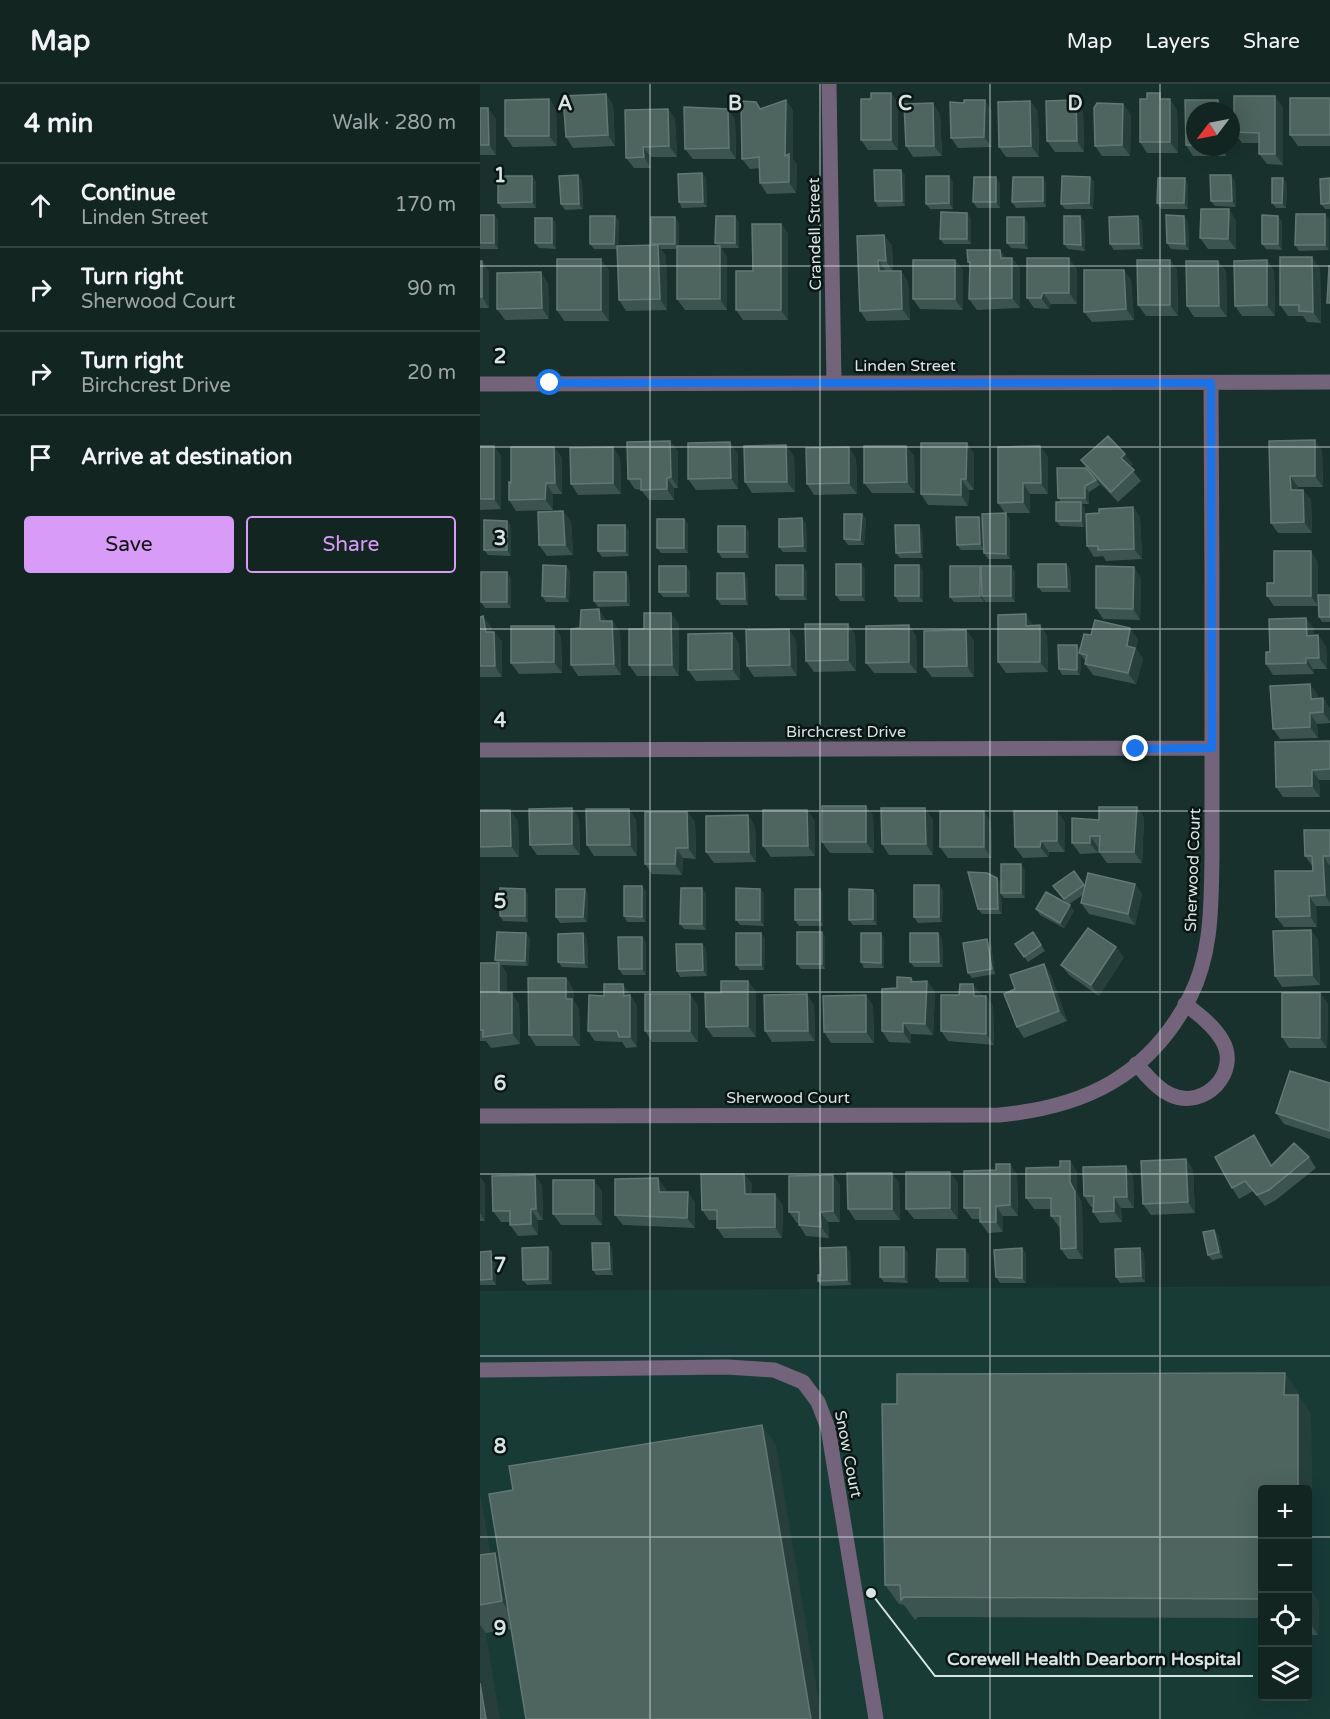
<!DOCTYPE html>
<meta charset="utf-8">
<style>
:root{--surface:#122521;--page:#1b2d2a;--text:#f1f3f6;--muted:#9ca5a5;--line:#31423f;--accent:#d89bf8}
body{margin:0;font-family:"Varela Round",sans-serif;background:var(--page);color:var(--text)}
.controls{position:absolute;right:18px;bottom:18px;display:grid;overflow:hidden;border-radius:6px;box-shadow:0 6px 24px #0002}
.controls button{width:54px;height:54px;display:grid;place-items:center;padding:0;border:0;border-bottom:2px solid var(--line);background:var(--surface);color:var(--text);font:30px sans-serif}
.compass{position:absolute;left:706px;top:18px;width:54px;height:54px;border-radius:50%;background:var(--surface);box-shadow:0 6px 24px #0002;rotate:238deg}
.stop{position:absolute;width:18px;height:18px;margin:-14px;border:4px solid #1a73e8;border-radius:50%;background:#fff}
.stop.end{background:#1a73e8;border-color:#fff;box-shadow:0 2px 6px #0008}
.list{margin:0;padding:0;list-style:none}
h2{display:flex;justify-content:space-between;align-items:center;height:78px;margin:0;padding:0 24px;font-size:26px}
h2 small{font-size:20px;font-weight:400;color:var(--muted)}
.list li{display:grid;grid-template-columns:39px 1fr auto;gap:18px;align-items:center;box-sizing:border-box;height:84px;padding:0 24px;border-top:2px solid var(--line)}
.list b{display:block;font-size:22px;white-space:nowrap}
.list p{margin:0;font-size:20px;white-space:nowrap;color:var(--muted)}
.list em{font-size:20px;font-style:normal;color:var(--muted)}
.actions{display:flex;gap:12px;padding:18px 24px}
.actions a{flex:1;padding:14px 0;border:2px solid var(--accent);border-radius:6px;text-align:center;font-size:21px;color:var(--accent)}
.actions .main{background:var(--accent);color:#111}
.icon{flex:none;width:33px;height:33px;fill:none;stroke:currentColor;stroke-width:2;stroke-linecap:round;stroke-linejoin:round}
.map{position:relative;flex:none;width:850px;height:1635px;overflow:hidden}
header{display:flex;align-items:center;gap:36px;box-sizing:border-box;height:84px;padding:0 30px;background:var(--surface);border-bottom:2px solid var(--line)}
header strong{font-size:28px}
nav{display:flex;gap:33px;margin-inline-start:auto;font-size:21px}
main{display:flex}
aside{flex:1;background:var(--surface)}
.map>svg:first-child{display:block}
.built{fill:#183b36;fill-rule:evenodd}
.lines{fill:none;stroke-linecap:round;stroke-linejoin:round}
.minor{stroke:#73647c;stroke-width:15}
.wall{fill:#3c544f}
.shaded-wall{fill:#263f3a}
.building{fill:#4d645f;stroke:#627874;stroke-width:1.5}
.route{stroke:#1a73e8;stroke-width:8}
.grid{fill:none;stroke:#d8e6e3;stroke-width:1.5;stroke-opacity:0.55}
.labels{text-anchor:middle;stroke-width:5;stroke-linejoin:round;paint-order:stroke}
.street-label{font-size:16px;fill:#d8e6e3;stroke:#0b1614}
.grid-label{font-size:20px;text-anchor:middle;font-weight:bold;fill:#d8e6e3;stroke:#0b1614;stroke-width:5;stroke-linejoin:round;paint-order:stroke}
.leader{fill:none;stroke:#d8e6e3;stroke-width:2}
.callout-dot{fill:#d8e6e3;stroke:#0b1614;stroke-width:2}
.callout-label{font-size:18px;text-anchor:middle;font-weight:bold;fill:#d8e6e3;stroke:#0b1614;stroke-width:5;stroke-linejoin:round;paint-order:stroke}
</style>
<header>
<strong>Map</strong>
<nav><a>Map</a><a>Layers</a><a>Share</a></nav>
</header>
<main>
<aside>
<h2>4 min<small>Walk · 280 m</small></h2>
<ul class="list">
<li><svg class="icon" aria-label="ahead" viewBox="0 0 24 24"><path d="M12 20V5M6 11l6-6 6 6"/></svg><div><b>Continue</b><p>Linden Street</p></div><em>170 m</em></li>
<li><svg class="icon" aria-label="right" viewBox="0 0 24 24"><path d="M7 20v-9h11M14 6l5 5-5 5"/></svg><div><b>Turn right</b><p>Sherwood Court</p></div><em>90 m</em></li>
<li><svg class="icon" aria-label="right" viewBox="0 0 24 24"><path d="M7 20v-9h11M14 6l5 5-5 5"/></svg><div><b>Turn right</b><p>Birchcrest Drive</p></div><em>20 m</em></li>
<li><svg class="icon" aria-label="arrive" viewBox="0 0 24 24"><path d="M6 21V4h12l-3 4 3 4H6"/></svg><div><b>Arrive at destination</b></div></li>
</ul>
<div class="actions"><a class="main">Save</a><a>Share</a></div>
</aside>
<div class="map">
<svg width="850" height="1635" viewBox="0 0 850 1635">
<rect width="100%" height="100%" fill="#18312c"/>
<!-- built -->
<path class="built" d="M850,1202V1635H0V1207ZM782,1406H828V1612H782Z"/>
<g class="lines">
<!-- minor -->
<path class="minor" d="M349,0L354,299
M0,300L850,298
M0,666L732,664
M656,980C667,991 677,1005 691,1011C725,1026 761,988 742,956C734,942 719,930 705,920
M0,1032L519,1031C605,1023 669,992 710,913C732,869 731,823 732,775C732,733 732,691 732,648C732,532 732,415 731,299
M0,1286L247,1283L294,1286L323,1298L338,1318L348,1344L396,1635"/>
</g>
<!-- wall -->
<path class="wall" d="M411,9L418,19V66H388L381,56L391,15Z
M126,10L133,21L135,62L93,64L86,53Z
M850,14V62H818L810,51Z
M69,15L76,26L77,62L33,63L25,52Z
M684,15L697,26L698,69H667L660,58Z
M306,16L313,27V75L317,81L316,109L287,110L280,99V84L270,85L262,75L280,25Z
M596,16L603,27L604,68H575L567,57Z
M705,16H738L745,27H715V63H746V72H713L706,61Z
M550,17L558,28L559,73H526L519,63Z
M643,20L651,31L650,72H622L615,62Z
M803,23V81L787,80L779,70V59H762L754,48Z
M0,24L16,35V71H0Z
M188,25L195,35L197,73H171V84H154L146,74Z
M248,25L255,36L256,75H213L205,65Z
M512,27V63L478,64L471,54Z
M460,30L462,72L433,73L426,62Z
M98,91L102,97L103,125L85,126L81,120Z
M425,91V122L398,123L395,117Z
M52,92L56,98V124H22L18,119Z
M610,93L614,98L613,125H585L581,120Z
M226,94L227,123L202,124L199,118Z
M850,94V125H845L841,120Z
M755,97L756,123L735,122L731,117Z
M473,98V125H450L446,120Z
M520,99V124H497L493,118Z
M566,99V123L536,124L532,118Z
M708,100V125H681L677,119Z
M807,100L806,124H796L792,119Z
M0,131H14L18,136V165H0Z
M135,132L139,137L138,162L172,161L171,160L195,133L199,139V162H238L235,159L259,138V164H241L247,173V226H205L197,215V165H181L186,172L187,226L146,227L139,216L137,165H114L110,160Z
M600,132L604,138L605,167L588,165L584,160Z
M658,132L662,137L663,165L634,166L630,160Z
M72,134L76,140V165L59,164L55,159Z
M491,134V160H464L460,155Z
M849,135V166L819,167L815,161Z
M756,136V165H728L720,154Z
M708,137L709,166L691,165L687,159Z
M802,137V166L786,165L782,160Z
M548,138V165L531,164L527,159Z
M301,140L308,150V236H263L256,226L273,187Z
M404,151L412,162L413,187H421L428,198L430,236L387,237L380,227Z
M526,174H532L540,185V224L497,226L489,215L490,182L488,178Z
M475,176L483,186V226L440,225L433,215Z
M690,176L697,186L698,232H666L658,221Z
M787,176L794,187L795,232H762L755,222Z
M0,177H2L9,188V224H0Z
M840,184L841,239L827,238L823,232H808L800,221Z
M597,185V220H571L569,225L554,224L547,214Z
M129,186V237H84L77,226Z
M644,186L651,196L654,236L612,238L604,228Z
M746,187L747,233H714L707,222Z
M68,199L69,235L25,236L17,225Z
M835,356L842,367L843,403H818V406H823L831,416L832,449H798L791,439L789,357Z
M190,357L198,368V404H194V416H169L161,406L155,405L148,395Z
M487,359L494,370V406H489L488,422L448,421L441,410Z
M0,362H14L21,372V425L0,426Z
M426,362L434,372L435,409H392L384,399Z
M560,362L568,373V410H550V429H525L518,419Z
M74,363L82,374V410H73V426L36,427L29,416L31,399Z
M133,363L140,374L141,410L98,411L91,400Z
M258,369V405L216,406L208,395Z
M314,372L315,408L272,409L265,398Z
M376,374L377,410L334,411L327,400Z
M601,376L653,380L650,383L661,397L638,418L612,391L620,401L609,408V420H602L605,424L604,443L580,442L576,437L581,418L578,414L607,385Z
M653,423L660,434L662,475L626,477L623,472L614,473L607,462L619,429Z
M83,427L91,438L93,471L67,472L59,461Z
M382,430L386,435L384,461H368L364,455Z
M322,434L326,440L327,468H303L299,463Z
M204,435L208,440V469H181L177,464Z
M530,435V475H508L504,469V466H481L477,461L503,437Z
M27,437L31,442V472L8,471L4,466Z
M149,446V472L122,473L118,467Z
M442,446L443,474H420L416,469Z
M269,447V474H242L238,468Z
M838,478V522H794L787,512L794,499Z
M586,480L590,485L591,508H562L558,503Z
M86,482L90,488L89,518H66L62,512Z
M500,482L501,484L535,487V518H505L504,516V518H474L470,513Z
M385,485V517H360L356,511Z
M443,486V518H419L415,512Z
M210,487V513H183L179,508Z
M327,487V516H300L296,511Z
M149,493L150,522L118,523L114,517Z
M31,494V524H5L1,518Z
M268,494V521H241L237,515Z
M661,494L660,536L623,535L616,524Z
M850,511V538H842L839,533Z
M3,532L11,543L12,548H14L22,558V593H0V533Z
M126,536V537H132L140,548L141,591L98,592L91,581L100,544Z
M199,540V592H157L149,581L164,545Z
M368,540L375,551L376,587L334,588L326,577Z
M429,541L436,552L437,589H394L386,579Z
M553,541H560L567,552L568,588L526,589L518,578Z
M74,542L81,553L82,589L39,590L31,579Z
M834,544V552L846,562L847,585H833L834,590L793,591L786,580L790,568Z
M486,546L494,557V593H452L444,583Z
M252,549L259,560L260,596L216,597L208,586Z
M611,551L658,555L656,565L663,575L656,600L613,591L605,580L606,578L601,571L600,591H582L579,585L597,561L600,566Z
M316,556L317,592L274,593L267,582Z
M838,611V615L843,614L850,625V639L837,640L838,654L800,655L793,645Z
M850,657V696H839L840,713H803L796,703Z
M386,722L393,732L394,769H350L342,758Z
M657,723L664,734L662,779H627L619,768V763H618V769L600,770L592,759L619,736Z
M92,724L99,735L100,771H57L50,761Z
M0,726L38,737L39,773H0Z
M207,728L215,738L216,775L203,774L202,791L172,790L165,780Z
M156,735L157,772H114L107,761Z
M453,735V771H409L402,760Z
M335,736V772L291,773L283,762Z
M511,738L512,774H468L460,763Z
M585,738V768H569L568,773L543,774L535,763Z
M275,742L276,778L234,779L226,768Z
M850,746V822H836L837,843H804L796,833L833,787V783L825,772Z
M545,786V814H524L521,810L522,830H502L498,825L517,794L521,800Z
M594,787L605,802L655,800L662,810L655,841L609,830L601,819L604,810L588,821L594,827L584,844L560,831L556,825L587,820L573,802Z
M459,801L463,807L462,838L438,839L434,833Z
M162,802L166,808V838H147L144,832Z
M280,805L284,810V842L260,841L256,836Z
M340,805L343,810V842H319L315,836Z
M226,809V846L204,845L200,840Z
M48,810V838L23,837L20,832Z
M108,810L107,838L80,839L76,833Z
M397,811V841H373L369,836Z
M831,846L838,856L840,901L802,903L795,892Z
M342,848L345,854V885H321L317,880Z
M553,848L565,867L548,878L535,860Z
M46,849L50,855L48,882L21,881L27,890V909L39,920L40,960L11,964L6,957H0V879H18L15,876Z
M103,849L107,855L108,884L82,883L78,878Z
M281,849L285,855L284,886H260L256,881Z
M162,853L166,859V891H143L139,885Z
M404,854V884H384L381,878Z
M462,854L463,883H434L430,878Z
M222,860L226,865L227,892L200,893L197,887Z
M511,860L515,890L492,894L488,889Z
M644,873L619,912L589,891L581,881Z
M564,880L571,891L587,937L544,954L537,943L535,905Z
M86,894L93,905L94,917L99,925L100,962H56L49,951Z
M431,894L434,897H447L455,908L453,951L431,950V959L409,958L402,947L417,904Z
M268,897L276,908V953H233L226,943L241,909Z
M143,900L157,922V963L146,964L142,958L115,957L108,947L124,912Z
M840,909L848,920L847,964H809L802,953Z
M501,910L513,922L514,961L468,957L461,947L479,911Z
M386,911L393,922L394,959H351L344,948Z
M218,921V958H172L165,947Z
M334,921L335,957L292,958L285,947Z
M850,999V1055L804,1040L796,1029Z
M781,1062L792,1081L829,1073L836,1084L796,1116L785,1122L773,1107L759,1115L752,1104Z
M706,1075L713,1086L715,1129L671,1131L663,1120Z
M590,1077L597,1088V1109L602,1119L603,1175H588L581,1165L580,1143H579L571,1132V1125H554L546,1114L580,1083Z
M530,1080L537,1091L538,1132H523V1148L508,1149L500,1138V1135H492L484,1124L516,1086Z
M646,1082L653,1092L654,1124H641L642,1138L620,1139L613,1128V1123H611L604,1112Z
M412,1089L419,1099L420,1136H375L368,1125Z
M264,1090L272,1100V1110L303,1121L302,1154H244L237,1144V1136H229L222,1126Z
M55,1091L62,1102L63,1136H58V1151L38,1152L30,1141V1138H21L13,1127Z
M353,1091L360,1102V1138H348L349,1154L326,1152L319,1141V1139H317L309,1128Z
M0,1093L5,1100V1137H0Z
M478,1099V1135H434L426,1125Z
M186,1105V1108L215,1118V1144L143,1141L135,1131Z
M122,1107V1141H81L73,1130Z
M734,1146L738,1151L743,1174L732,1176L728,1171Z
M68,1163L72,1168V1200L47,1201L43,1196Z
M366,1163L370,1168L371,1201L342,1202L338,1197L341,1191Z
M424,1163L428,1169V1199L404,1198L400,1193Z
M132,1164L133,1191H116L113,1186Z
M542,1164L546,1170V1199H520L516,1193Z
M660,1164L664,1170L665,1198L640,1199L636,1193Z
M0,1168L15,1173L16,1201H0Z
M489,1171V1198H460L456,1193Z
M819,1309V1312L831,1331L832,1508L839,1519L838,1551H828V1406H783V1534L438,1533L435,1536L424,1521L419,1520L405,1501Z
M296,1361L31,1545L6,1549L0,1635V1412L10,1470L20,1475Z"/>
<!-- shaded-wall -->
<path class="shaded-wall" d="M411,9L418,19V66L411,56Z
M126,10L133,21L135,62L128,51Z
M795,12L803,23V81L795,70Z
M69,15L76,26L77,62L69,52Z
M690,15L697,26L698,69L690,58Z
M306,16L313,27V75L317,81L316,109L309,98L305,72Z
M505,16L512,27V63L504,53Z
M596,16L603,27L604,68L597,57Z
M738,16L745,26V27H738Z
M550,17L558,28L559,73L551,62Z
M453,19L460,30L462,72L454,62Z
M643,20L651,31L650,72L642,61Z
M8,24L16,35V71L9,61Z
M188,25L195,35L197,73L189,62Z
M248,25L255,36L256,75L249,64Z
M163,63L171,73V84L164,73Z
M740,63H746V72Z
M421,86L425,91V122L422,117Z
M222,89L226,94L227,123L223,118Z
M98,91L102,97L103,125L99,120Z
M751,91L755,97L756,123L752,117Z
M52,92L56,98V124L52,118Z
M469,92L473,98V125L469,119Z
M516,93L520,99V124L516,118Z
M563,93L566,99V123L563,117Z
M610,93L614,98L613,125L609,119Z
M705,94L708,100V125L704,119Z
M803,94L807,100L806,124L802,119Z
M749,125L756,136V165L748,155Z
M487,129L491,134V160L487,155Z
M845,130L849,135V166L845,161Z
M14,131L18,136V165L14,159Z
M135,132L139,137L138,165L134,160Z
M255,132L259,138V164L255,159Z
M600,132L604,138L605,167L601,161Z
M658,132L662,137L663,165L659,160Z
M704,132L708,137L709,166L705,160Z
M798,132L802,137V166L798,160Z
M195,133L199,139V165L195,160Z
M544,133L548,138V165L544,159Z
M72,134L76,140V165L72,159Z
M301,140L308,150V236L301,226Z
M404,151L412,162L413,188L406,177Z
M178,161L186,172L187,226L180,215Z
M240,162L247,173V226L240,215Z
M520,166L528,177L521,174Z
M832,173L840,184L841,239L833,228Z
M532,174L540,185V224L532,214Z
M589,174L597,185V220L589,209Z
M121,175L129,186V237L121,226Z
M398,176L406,187V198L399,187Z
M475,176L483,186V226L475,215Z
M690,176L697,186L698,232L690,221Z
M787,176L794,187L795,232L787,221Z
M2,177L9,188V224L2,213Z
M738,177L746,187L747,233L739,222Z
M644,186L651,196L654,236L646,225Z
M421,187L428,198L430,236L422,225Z
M61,188L68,199L69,235L62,224Z
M563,209L571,220L569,225L561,214Z
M835,356L842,367L843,403L835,392Z
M190,357L198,368V404L191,393Z
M250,358L258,369V405L251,394Z
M487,359L494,370V406L486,395Z
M306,361L314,372L315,408L307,398Z
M14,362L21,372V425L14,415Z
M426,362L434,372L435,409L427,398Z
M560,362L568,373V410L561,399Z
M74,363L82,374V410L75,399Z
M133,363L140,374L141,410L133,399Z
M369,363L376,374L377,410L369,399Z
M645,370L653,380L649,385L641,374Z
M810,392L818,403V417L811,406Z
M187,394L194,404V416L187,405Z
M481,395L489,406L488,422L481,411Z
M66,399L73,410V426L65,415Z
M543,399L550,410V429L543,418Z
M605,402L609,408V420L605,414Z
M823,406L831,416L832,449L824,438Z
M601,418L605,424L604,443L601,437Z
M653,423L660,434L662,475L654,465Z
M83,427L91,438L93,471L85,461Z
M526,429L530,435V475L526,470Z
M382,430L386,435L384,461L380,456Z
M499,433L503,438L504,466L500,460Z
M322,434L326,440L327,468L323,462Z
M204,435L208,440V469L204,464Z
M27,437L31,442V472L27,466Z
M145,441L149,446V472L145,467Z
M439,441L442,446L443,474L440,468Z
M265,442L269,447V474L265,468Z
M831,467L838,478V522L831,512Z
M381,480L385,485V517L381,511Z
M586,480L590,485L591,508L587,503Z
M323,481L327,487V516L323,511Z
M439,481L443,486V518L439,512Z
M86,482L90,488L89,518L85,513Z
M206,482L210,487V513L206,508Z
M500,482L503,487L502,512L504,516V518L500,512Z
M531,482L535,487V518L531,512Z
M654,483L661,494L660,536L653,525Z
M27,488L31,494V524L27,518Z
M146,488L149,493L150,522L146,517Z
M264,489L268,494V521L265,515Z
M119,525L126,536L127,547L120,537Z
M191,529L199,540V592L192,581Z
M546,530L553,541L546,542Z
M3,532L11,543L13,559L6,548Z
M826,534L834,544V562L827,552Z
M132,537L140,548L141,591L134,580Z
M368,540L375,551L376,587L368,576Z
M429,541L436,552L437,589L429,578Z
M560,541L567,552L568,588L560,578Z
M74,542L81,553L82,589L74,578Z
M650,544L658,555L656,565L663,575L656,600L648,589L647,562Z
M309,545L316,556L317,592L310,581Z
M486,546L494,557V593L487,582Z
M14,548L22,558V593L15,582Z
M252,549L259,560L260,596L252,585Z
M838,551L846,562L847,585L839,574Z
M597,561L601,567L599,569L601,571L600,591L597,586Z
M826,574L833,585L834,590L826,579Z
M830,600L838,611V626L831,615Z
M843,614L850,625V638L843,628Z
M830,629L837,640L838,654L830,643Z
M832,686L839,696L840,713L832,702Z
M386,722L393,732L394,769L386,758Z
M657,723L664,734L662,779L654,768Z
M92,724L99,735L100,771L92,760Z
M445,724L453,735V771L446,760Z
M149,725L156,735L157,772L150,761Z
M30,726L38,737L39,773L31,762Z
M327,726L335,736V772L328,762Z
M504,727L511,738L512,774L504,763Z
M577,727L585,738V768L577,757Z
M207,728L215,738L216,775L208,764Z
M268,731L275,742L276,778L269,768Z
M610,752L618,763V769L610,759Z
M561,757L569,768L568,773L560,763Z
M196,764L203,774L202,791L195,780Z
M843,772L850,782V819L845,811Z
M541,780L545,786V814L541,809Z
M517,794L521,800L522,830L518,825Z
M655,800L662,810L655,841L648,830Z
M459,801L463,807L462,838L459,833Z
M162,802L166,808V838L162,833Z
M222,804L226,809V846L222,840Z
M45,805L48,810V838L45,832Z
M105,805L108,810L107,838L103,833Z
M280,805L284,810V842L280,836Z
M340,805L343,810V842L340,836Z
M393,806L397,811V841L393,835Z
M829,812L836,822L837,843L830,832Z
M590,821L594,827L584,844L580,839Z
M831,846L838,856L840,901L832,891Z
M342,848L345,854V885L342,880Z
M46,849L50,855L48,882L45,877Z
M103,849L107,855L108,884L104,879Z
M281,849L285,855L284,886L281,881Z
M401,849L404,854V884L401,879Z
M458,849L462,854L463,883L459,878Z
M162,853L166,859V891L162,885Z
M507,855L511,860L515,890L512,885Z
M222,860L226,865L227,892L223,886Z
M636,863L644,873L619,912L611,901Z
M19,879L27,890V920L19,909Z
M564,880L571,891L587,937L579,927Z
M86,894L93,905L94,917L99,925L100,962L92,951L86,915Z
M268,897L276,908V953L268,942Z
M447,897L455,908L453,951L445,940Z
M143,900L157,922V963L150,953L144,912Z
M493,900L501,910L502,922L494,912Z
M32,909L39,920L40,960L32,949Z
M840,909L848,920L847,964L840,954Z
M210,910L218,921V958L210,947Z
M327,910L334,921L335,957L328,947Z
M386,911L393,922L394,959L386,948Z
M506,912L513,922L514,961L506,950Z
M423,939L431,950V959L423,948Z
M774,1051L781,1062L798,1093L791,1082Z
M706,1075L713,1086L715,1129L708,1118Z
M590,1077L597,1088V1109L602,1119L603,1175L596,1164L590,1098Z
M530,1080L537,1091L538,1132L530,1121Z
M646,1082L653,1092L654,1124L647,1113Z
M470,1088L478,1099V1135L470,1124Z
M412,1089L419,1099L420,1136L412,1125Z
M264,1090L272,1100V1121L265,1110Z
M55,1091L62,1102L63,1136L56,1125Z
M353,1091L360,1102V1138L353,1127Z
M0,1093L5,1100V1137L0,1129Z
M178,1094L186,1105V1119L179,1108Z
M114,1096L122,1107V1141L114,1130Z
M208,1108L215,1118V1144L207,1134Z
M295,1110L303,1121L302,1154L295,1143Z
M634,1113L641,1124L642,1138L634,1127Z
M516,1122L523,1132V1148L516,1138Z
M51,1125L58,1136V1151L51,1140Z
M340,1128L348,1138L349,1154L341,1143Z
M734,1146L738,1151L743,1174L739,1168Z
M129,1159L132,1164L133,1191L130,1185Z
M68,1163L72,1168V1200L68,1195Z
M366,1163L370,1168L371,1201L367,1196Z
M424,1163L428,1169V1199L424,1193Z
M542,1164L546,1170V1199L542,1194Z
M660,1164L664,1170L665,1198L661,1192Z
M485,1165L489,1171V1198L485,1193Z
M11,1167L15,1173L16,1201L12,1195Z
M805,1289L819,1309V1312L831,1331L832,1508L839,1519L838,1551L828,1536V1406H818L804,1311Z
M282,1341L296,1361L342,1635H331Z
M0,1412L15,1499L0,1478Z
M15,1469L34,1495L40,1544L22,1517Z
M0,1541L6,1549L20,1635H6L0,1599Z"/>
<!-- building -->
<path class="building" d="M391,9H411V56H381V15H391Z
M667,9H680V15H690V58H660V15H667Z
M126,10L128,51L86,53L83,12Z
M754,12H795V70H779V49L754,48Z
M810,14H850V51H810Z
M69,15V52H25V16Z
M306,16L305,72L309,70V98L280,99L279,73L262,75L261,17L276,18L280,25Z
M484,16H505L504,53L471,54L470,18L484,19Z
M596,16L597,57H567L566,17Z
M705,16H738V27H715V61H706Z
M550,17L551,62L519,63L518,18Z
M453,19L454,62H426L424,20Z
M617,19L643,20L642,61L615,62L614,24Z
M204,23L248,25L249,64L205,65Z
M0,24H8L9,61H0Z
M188,25L189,62L163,63L164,73L146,74L145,26Z
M394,86H421L422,117H395Z
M222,89L223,118H199L198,90Z
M98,91L99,120H81L79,92Z
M730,91H751L752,117H731Z
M18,92H52V118L18,119Z
M446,92H469V119L446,120Z
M582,92L610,93L609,119L581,120Z
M494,93H516V118H493Z
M533,93H563V117L532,118Z
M678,94H705L704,119H677Z
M792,94H803L802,119H792Z
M850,94V119L841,120L840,95Z
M721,125H749L748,155L720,154Z
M461,128L487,129V155H460Z
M816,130H845V161H815Z
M0,131H14V159H0Z
M686,131L704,132L705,160L687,159Z
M782,131L798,132V160H782Z
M110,132H135L134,160H110Z
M236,132H255V159H235Z
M584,132H600L601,161L584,160Z
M658,132L659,160H630L629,133Z
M171,133H195V160H171Z
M527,133H544V159H527Z
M55,134H72V159H55Z
M272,140H301V226H256V187H273Z
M404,151L406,177L398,176L399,187H421L422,225L380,227L377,152Z
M178,161L180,215L139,216L137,162Z
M197,162H240V215H197Z
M487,166H520L521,174H532V214L489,215L490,178H488Z
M800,173H832L833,228L819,227V221H800Z
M547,174H589V209H563L561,214H547Z
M77,175H121V226H77Z
M433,176H475V215H433Z
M657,176H690V221H658Z
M787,176V221L755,222L754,177Z
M0,177H2V213H0Z
M706,177H738L739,222H707Z
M849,182H850V219H847Z
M604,186H644L646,225L604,228Z
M61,188L62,224L17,225V189Z
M628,352L645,370L641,374L654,386L631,408L601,376Z
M835,356V392H810L811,406H823L824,438L791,439L789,357Z
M190,357L191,393L187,394V405L161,406V395H148L147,358Z
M250,358L251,394L208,395V359Z
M441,359H487L486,395H481V411L441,410Z
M306,361L307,398H265L264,362Z
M0,362H14V415H0Z
M384,362H426L427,398L384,399Z
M560,362L561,399H543V418L518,419V363Z
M31,363H74L75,399H66L65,415L29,416V398L31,399Z
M133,363V399L91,400L90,364Z
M369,363V399L327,400L326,364Z
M577,384H606L616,396L605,402V414H578Z
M576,418H601V437H576Z
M653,423L654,465L618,466V462H607L606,430L619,429V425Z
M83,427L85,461H59L58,428Z
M526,429V470L504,469L502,430Z
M364,430H382L380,456L364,455Z
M476,433H499L500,460L477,461Z
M322,434L323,462L299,463V435Z
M177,435H204V464H177Z
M4,436L27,437V466H4Z
M118,441H145V467H118Z
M415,441H439L440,468L416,469Z
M238,442H265V468H238Z
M794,467H831V512H787V499H794Z
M356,480H381V511H356Z
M558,480H586L587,503H558Z
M63,481L86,482L85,513L62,512Z
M296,481H323V511H296Z
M415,481H439V512H415Z
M179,482H206V508H179Z
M470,482H500V512L470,513Z
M501,482H531V512H502Z
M616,482L654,483L653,525L616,524Z
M1,488H27V518H1Z
M114,488H146V517H114Z
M237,489H264L265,515H237Z
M838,511H850V533H839Z
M119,525L120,537H132L134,580L91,581V545L100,544L101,526Z
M164,529H191L192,581H149V545H164Z
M546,530V542L560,541V578H518V531Z
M3,532L6,548H14L15,582H0V533Z
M826,534L827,552L838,551L839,574H826V579L786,580V568H790L789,535Z
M615,536L650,544L647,562L655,564L648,589L605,580L607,571L599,569L604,550L611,551Z
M325,540H368V576L326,577Z
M429,541V578L386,579V542Z
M31,542H74V578L31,579Z
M309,545L310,581L267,582L266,546Z
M486,546L487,582L444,583V547Z
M252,549V585L208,586V550Z
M578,561H597V586L579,585Z
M830,600L831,615L843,614V628L830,629V643L793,645L790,602Z
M850,657V685L832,686V702L796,703L795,658Z
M342,722H386V758H342Z
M619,723H657L654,768H619L620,752H610V759H592V734L619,736Z
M92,724V760L50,761L49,725Z
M401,724H445L446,760H402Z
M106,725H149L150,761H107Z
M0,726H30L31,762L0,763Z
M283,726H327L328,762H283Z
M460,727H504V763H460Z
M534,727H577V757H561L560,763H535Z
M165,728H207L208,764H196L195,780H165Z
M268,731L269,768H226V732Z
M824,746H850V772H843L845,811L829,812L830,832L796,833L795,787H833L832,772H825Z
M521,780H541V809H521Z
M594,787L604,801L584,815L573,802Z
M488,788L507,789L517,794L518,825H498Z
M608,789L655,800L648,830L601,819Z
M434,801H459V833H434Z
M144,802H162V833L144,832Z
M20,804L45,805V832H20Z
M201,804H222V840H200Z
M256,804L280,805V836H256Z
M76,805H105L103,833H76Z
M315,805H340V836H315Z
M369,805L393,806V835L369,836Z
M566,808L590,821L580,839L556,825Z
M608,844L636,863L611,901L581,881Z
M831,846L832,891L795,892L793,847Z
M17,848L46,849L45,877L15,876Z
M317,848H342V880H317Z
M553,848L561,861L544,873L535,860Z
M103,849L104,879L78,878V850Z
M256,849H281V881H256Z
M381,849H401V879L381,878Z
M430,849H458L459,878H430Z
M138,853H162V885H139Z
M507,855L512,885L488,889L483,859Z
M196,860H222L223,886L197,887Z
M0,879H19V909H32V949L3,953V946H0Z
M564,880L579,927L537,943L524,910L535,905L530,891Z
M417,893L431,894V898L447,897L445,940L423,939V948L402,947V905L417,904Z
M48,894H86V915H92V951H49Z
M241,897H268V942L226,943L225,909H241Z
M124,900H143L144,912L150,911V953H139L137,947H108L109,911L124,912Z
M480,900H493L494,912H506V950L461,947V911H479Z
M802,909H840V954L802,953Z
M165,910H210V947H165Z
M327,910L328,947H285L284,911Z
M386,911V948H344L343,912Z
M810,987L850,999V1047L796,1029Z
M774,1051L791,1082L814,1059L829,1073L789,1106L777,1111L765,1097L752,1104L735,1073Z
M706,1075L708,1118L663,1120L661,1077Z
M580,1077H590V1098L595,1108L596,1164L581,1165L580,1132H571V1114H546V1084L580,1083Z
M516,1080H530V1121L516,1122V1138H500V1124H484V1087L516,1086Z
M646,1082L647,1113H634V1127L613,1128L614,1112H604L603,1083Z
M426,1088H470V1124L426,1125Z
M367,1089H412V1125H368Z
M221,1090H264L265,1110H295V1143L237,1144V1126H222Z
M55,1091L56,1125H51V1140L30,1141V1127H13L12,1092Z
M353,1091V1127L340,1128L341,1143L319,1141V1128H309V1092Z
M178,1094L179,1108H208L207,1134L135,1131V1095Z
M73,1096H114V1130H73Z
M734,1146L739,1168L728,1171L723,1148Z
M112,1159H129L130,1185L113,1186Z
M68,1163V1195L43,1196L42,1164Z
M366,1163L367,1196L338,1197V1191H341L340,1164Z
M400,1163H424V1193H400Z
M542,1164V1194L516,1193L514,1166Z
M660,1164L661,1192L636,1193L635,1165Z
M457,1165H485V1193H456Z
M11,1167L12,1195L0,1196V1168Z
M805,1289L804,1311H818V1406H783V1515L424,1513L421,1516L420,1501H405L402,1320H417V1290Z
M282,1341L331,1635H46L9,1410L33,1406L29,1382Z
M15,1469L22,1517L0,1521V1471Z
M0,1599L6,1635H0Z"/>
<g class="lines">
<!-- route -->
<path class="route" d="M70,299H731L732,664L656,665"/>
</g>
<!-- grid -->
<path class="grid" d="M170,0V1635M340,0V1635M510,0V1635M680,0V1635M0,182H850M0,363H850M0,545H850M0,727H850M0,908H850M0,1090H850M0,1272H850M0,1453H782M828,1453H850"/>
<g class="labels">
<!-- street labels -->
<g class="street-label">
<text transform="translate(334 150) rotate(-91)" y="6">Crandell Street</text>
<text x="425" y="287">Linden Street</text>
<text x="366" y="653">Birchcrest Drive</text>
<text transform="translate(712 786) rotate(-88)" y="6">Sherwood Court</text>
<text x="308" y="1019">Sherwood Court</text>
<text transform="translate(369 1370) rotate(79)" y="6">Snow Court</text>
</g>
</g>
<g class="grid-label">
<text x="85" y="26">A</text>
<text x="255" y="26">B</text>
<text x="425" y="26">C</text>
<text x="595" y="26">D</text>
<text x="20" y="98">1</text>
<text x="20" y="279">2</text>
<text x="20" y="461">3</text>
<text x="20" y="643">4</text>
<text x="20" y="824">5</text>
<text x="20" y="1006">6</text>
<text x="20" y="1188">7</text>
<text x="20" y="1369">8</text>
<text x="20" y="1551">9</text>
</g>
<!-- callouts -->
<path class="leader" d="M391 1509L455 1592H773"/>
<circle class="callout-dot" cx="391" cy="1509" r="6"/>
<g class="callout-label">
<text x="614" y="1581">Corewell Health Dearborn Hospital</text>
</g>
</svg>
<div class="controls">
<button>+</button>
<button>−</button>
<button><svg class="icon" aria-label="locate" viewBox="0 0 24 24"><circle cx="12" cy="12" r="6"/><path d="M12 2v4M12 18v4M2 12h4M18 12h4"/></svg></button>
<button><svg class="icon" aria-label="layers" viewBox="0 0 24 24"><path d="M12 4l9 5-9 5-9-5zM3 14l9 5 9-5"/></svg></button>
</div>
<svg class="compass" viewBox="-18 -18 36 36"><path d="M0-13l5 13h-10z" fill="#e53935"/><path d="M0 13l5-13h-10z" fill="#9ca5a5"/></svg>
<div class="stop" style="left:70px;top:299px"></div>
<div class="stop end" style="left:656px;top:665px"></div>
</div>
</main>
